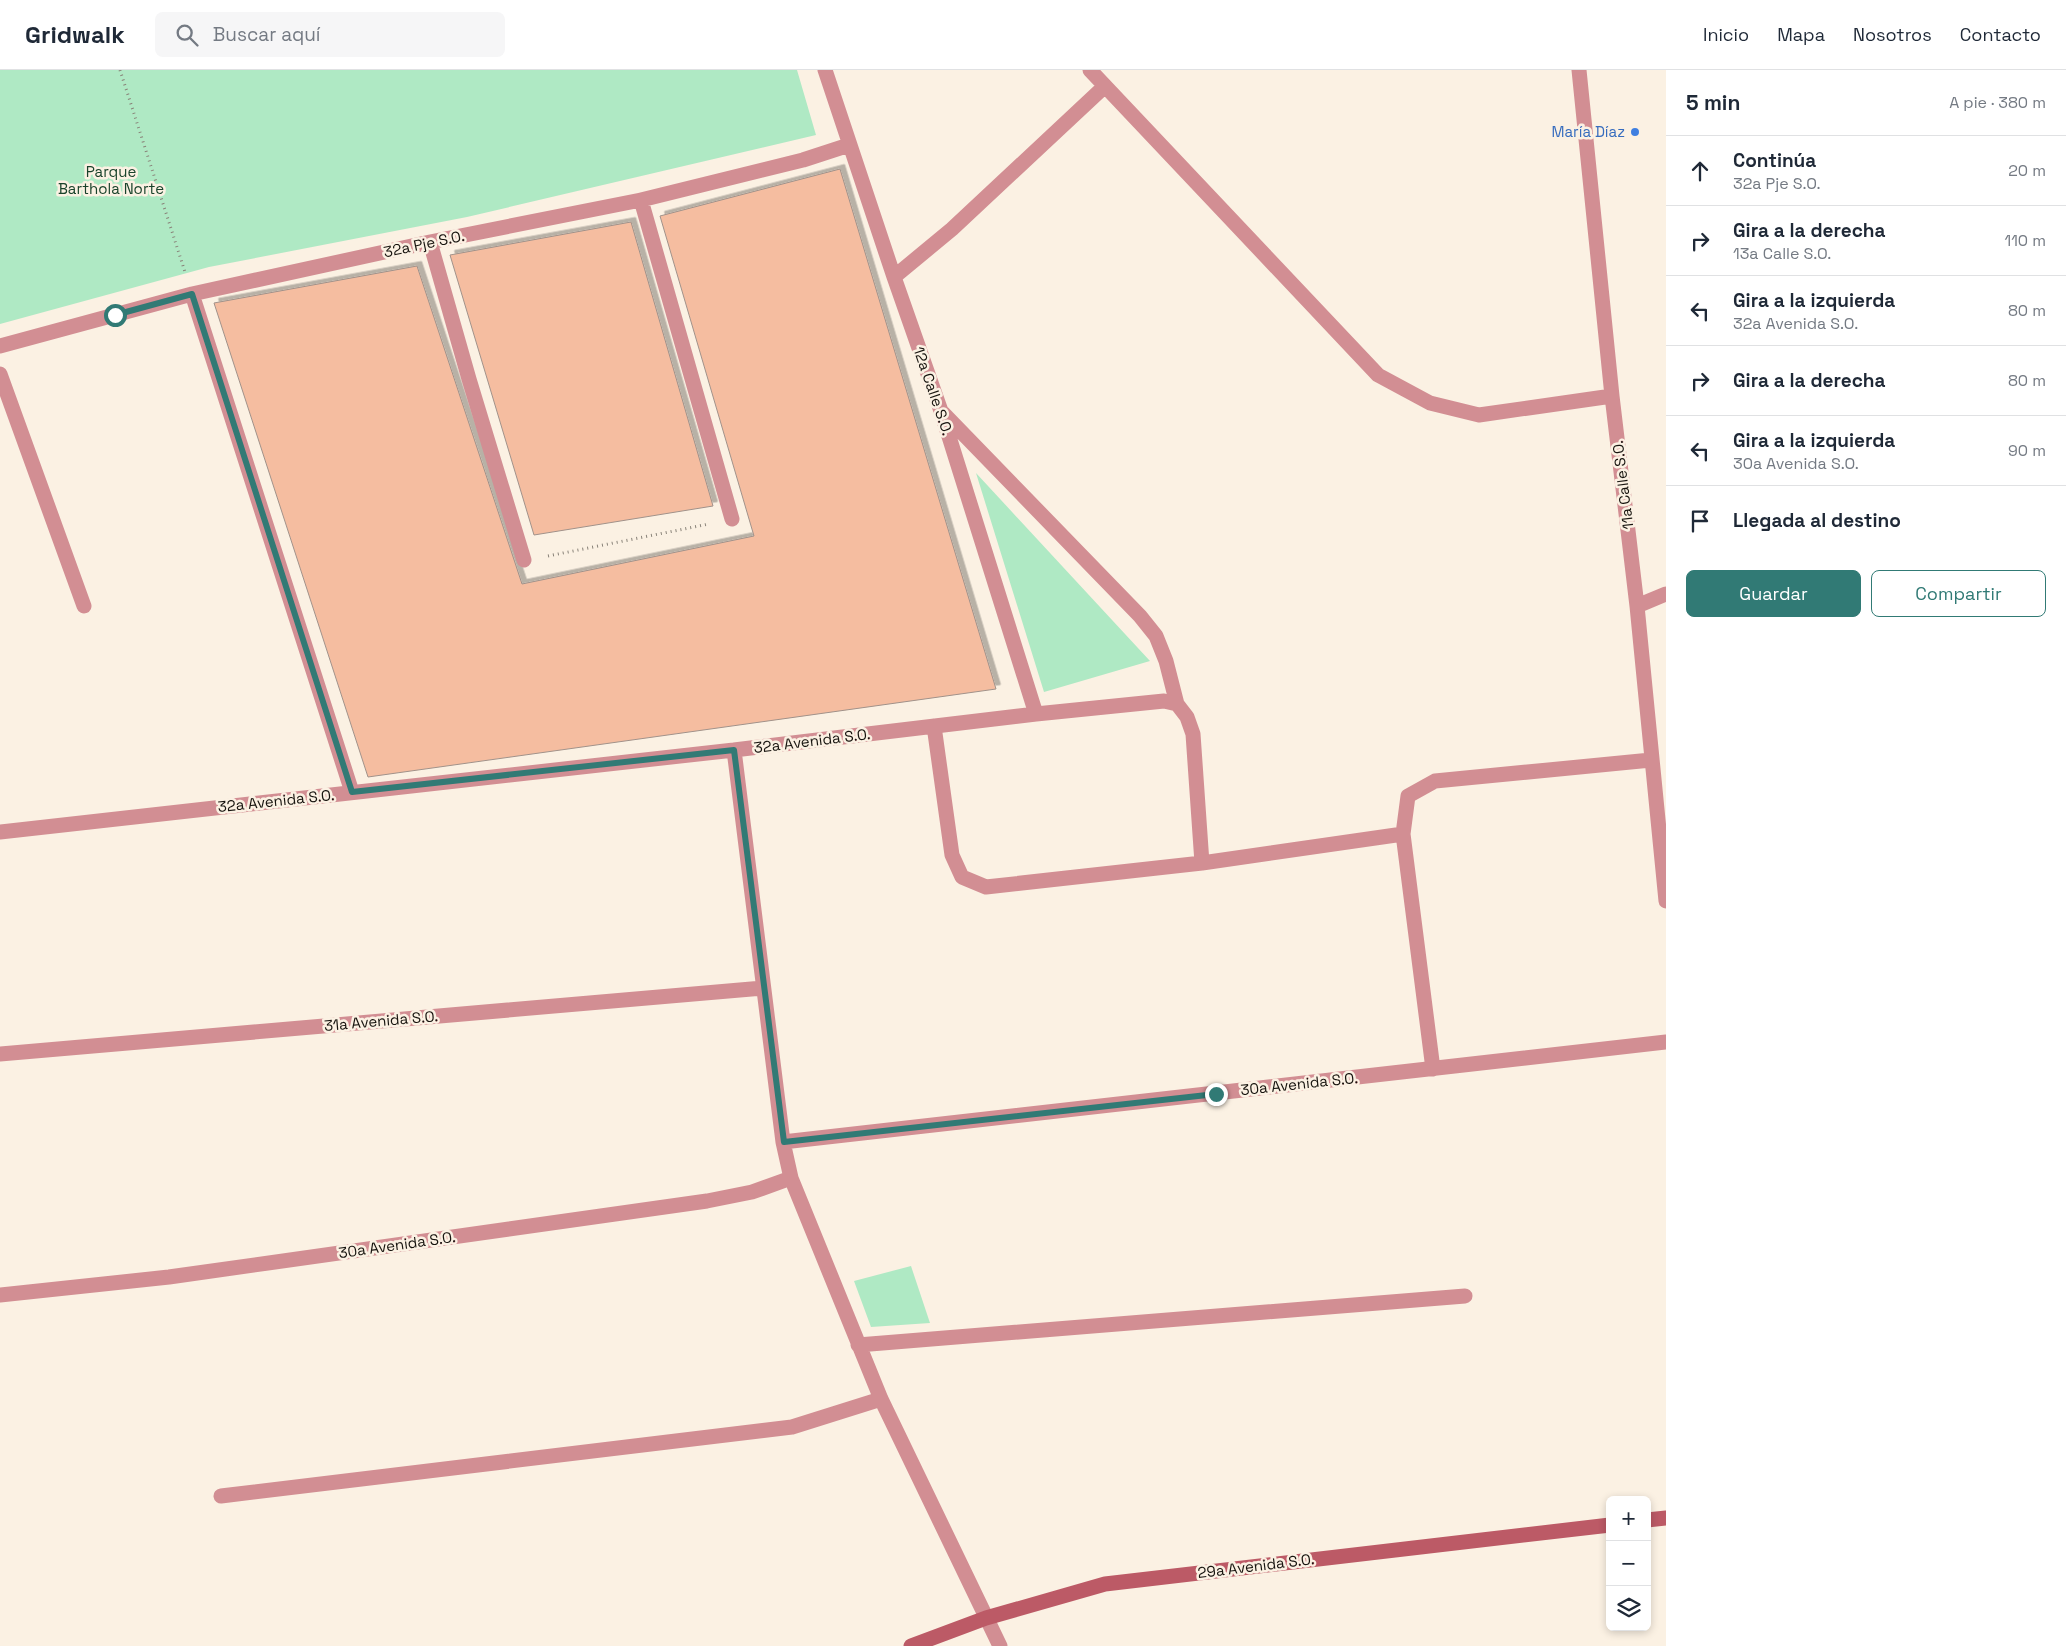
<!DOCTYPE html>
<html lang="es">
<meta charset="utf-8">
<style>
:root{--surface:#fff;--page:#f6f6f7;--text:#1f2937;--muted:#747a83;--line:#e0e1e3;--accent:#317a75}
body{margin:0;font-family:"Space Grotesk",sans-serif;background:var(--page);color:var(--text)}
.controls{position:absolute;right:15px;bottom:15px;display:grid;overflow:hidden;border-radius:8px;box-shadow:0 2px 8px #0003}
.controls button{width:45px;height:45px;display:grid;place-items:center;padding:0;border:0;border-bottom:1px solid var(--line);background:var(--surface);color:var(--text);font:25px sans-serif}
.stop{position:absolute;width:15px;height:15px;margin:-11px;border:4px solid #317a75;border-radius:50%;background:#fff}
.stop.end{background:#317a75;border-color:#fff;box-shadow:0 1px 5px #0008}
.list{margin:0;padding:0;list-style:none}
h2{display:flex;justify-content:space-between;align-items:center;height:65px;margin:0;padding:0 20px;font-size:21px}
h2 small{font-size:16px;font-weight:400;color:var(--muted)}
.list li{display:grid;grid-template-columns:32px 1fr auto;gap:15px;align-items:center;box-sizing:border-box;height:70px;padding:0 20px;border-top:1px solid var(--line)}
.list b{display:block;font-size:19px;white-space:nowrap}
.list p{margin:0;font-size:16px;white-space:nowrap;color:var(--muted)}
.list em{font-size:16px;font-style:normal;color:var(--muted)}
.actions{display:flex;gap:10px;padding:15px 20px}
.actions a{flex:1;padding:11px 0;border:1px solid var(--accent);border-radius:8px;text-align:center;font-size:18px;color:var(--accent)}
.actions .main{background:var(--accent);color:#fff}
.icon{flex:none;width:28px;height:28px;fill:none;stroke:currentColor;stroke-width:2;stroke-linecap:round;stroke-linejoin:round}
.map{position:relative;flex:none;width:1666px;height:1576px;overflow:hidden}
header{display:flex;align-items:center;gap:30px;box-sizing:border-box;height:70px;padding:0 25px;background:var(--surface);border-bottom:1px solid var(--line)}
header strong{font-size:24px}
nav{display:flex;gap:28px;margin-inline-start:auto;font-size:18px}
.search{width:350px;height:45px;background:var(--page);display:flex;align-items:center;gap:12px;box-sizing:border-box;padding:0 18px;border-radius:8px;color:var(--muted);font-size:19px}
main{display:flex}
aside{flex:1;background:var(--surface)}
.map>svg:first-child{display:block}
.green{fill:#afe9c4}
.building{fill:#f5bda0;stroke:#a1928a;filter:url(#shadow)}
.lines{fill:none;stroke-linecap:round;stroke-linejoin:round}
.path{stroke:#898379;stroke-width:3;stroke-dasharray:1 4;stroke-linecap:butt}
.street{stroke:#d28e93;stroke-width:15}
.secondary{stroke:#bc5a66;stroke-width:15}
.route{stroke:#317a75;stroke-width:6}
.shop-dot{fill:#3f7fe0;stroke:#fbf1e3;stroke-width:2}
.labels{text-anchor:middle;stroke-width:5;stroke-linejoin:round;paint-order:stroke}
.shop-label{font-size:15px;fill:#366cbe;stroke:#fbf1e3;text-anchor:end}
.park-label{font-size:15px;fill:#19432b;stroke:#fbf1e3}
.street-label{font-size:15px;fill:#16130e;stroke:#fbf1e3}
</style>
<header>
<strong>Gridwalk</strong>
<div class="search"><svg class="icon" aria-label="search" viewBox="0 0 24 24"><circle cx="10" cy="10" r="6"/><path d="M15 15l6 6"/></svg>Buscar aquí</div>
<nav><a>Inicio</a><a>Mapa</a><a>Nosotros</a><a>Contacto</a></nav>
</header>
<main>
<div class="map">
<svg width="1666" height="1576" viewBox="0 0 1666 1576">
<defs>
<filter id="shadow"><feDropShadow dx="4.5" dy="-4.5" stdDeviation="0" flood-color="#0004"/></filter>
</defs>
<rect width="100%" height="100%" fill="#fbf1e3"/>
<!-- green -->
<path class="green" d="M0,0H797L816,65L467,147L209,197L0,254Z
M976,403L1150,591L1044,622Z
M911,1196L930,1253L871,1257L854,1211Z"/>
<!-- building -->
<path class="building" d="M840,99L996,619L368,707L214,233L417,196L522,514L754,466L660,146Z
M631,152L713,436L534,465L450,185Z"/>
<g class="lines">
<!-- path -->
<path class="path" d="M120,0L185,202
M548,486L709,454"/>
<!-- street -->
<path class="street" d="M825,0L894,207L941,341L1036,644
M1090,0L1378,305L1430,333L1479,345L1612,326
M1579,0L1612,326L1637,536L1666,831
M641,130L732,449
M430,172L469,309L524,490
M894,207L952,159L1105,16
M192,224L352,722
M0,276L192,224L430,172L641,130L803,90L849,75
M0,304L84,536
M943,343L1140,546L1156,566L1166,591L1177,634L1187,647L1193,664L1202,793
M1637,536L1666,524
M934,656L952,785L962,807L986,817L1202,793L1403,764
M734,680L783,1072L791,1108L881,1329L1000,1576
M0,762L734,680L1036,644L1164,631L1177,634
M0,984L763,918
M1433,999L1403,764L1408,726L1435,711L1651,690
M783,1072L1666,972
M0,1225L169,1207L707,1131L752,1122L791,1108
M858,1275L1465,1226
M221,1426L792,1357L881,1329"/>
<!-- secondary -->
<path class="secondary" d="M1647,1450L1666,1448
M911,1576L986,1548L1105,1514L1610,1455"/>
</g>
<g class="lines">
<!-- route -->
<path class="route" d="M115,245L192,224L352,722L734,680L784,1072L1216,1024"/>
</g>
<!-- markers -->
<circle class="shop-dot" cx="1635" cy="62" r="5"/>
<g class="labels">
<!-- shop labels -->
<g class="shop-label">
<text x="1625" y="67">María Díaz</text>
</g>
<!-- park labels -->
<g class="park-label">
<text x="111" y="107">Parque<tspan x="111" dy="17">Barthola Norte</tspan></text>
</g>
<!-- street labels -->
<g class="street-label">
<text transform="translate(424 174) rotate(-12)" y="5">32a Pje S.O.</text>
<text transform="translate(933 321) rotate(71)" y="5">12a Calle S.O.</text>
<text transform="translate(1623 415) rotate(-97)" y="5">11a Calle S.O.</text>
<text transform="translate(812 671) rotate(-7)" y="5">32a Avenida S.O.</text>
<text transform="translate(276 731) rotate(-6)" y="5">32a Avenida S.O.</text>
<text transform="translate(381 951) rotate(-5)" y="5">31a Avenida S.O.</text>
<text transform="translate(1299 1014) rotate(-6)" y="5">30a Avenida S.O.</text>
<text transform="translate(397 1175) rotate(-8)" y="5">30a Avenida S.O.</text>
<text transform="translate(1256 1496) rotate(-7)" y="5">29a Avenida S.O.</text>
</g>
</g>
</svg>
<div class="controls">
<button>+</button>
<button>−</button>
<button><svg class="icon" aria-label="layers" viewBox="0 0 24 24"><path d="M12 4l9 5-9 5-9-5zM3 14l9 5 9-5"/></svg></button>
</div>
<div class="stop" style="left:115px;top:245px"></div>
<div class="stop end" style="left:1216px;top:1024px"></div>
</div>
<aside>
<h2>5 min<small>A pie · 380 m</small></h2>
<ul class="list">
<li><svg class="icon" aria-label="ahead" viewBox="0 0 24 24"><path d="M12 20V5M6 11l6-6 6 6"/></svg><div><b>Continúa</b><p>32a Pje S.O.</p></div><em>20 m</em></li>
<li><svg class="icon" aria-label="right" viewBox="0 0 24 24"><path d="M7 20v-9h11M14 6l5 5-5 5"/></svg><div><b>Gira a la derecha</b><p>13a Calle S.O.</p></div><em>110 m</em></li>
<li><svg class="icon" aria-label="left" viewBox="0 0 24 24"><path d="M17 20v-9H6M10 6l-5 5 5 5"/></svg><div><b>Gira a la izquierda</b><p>32a Avenida S.O.</p></div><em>80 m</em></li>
<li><svg class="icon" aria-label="right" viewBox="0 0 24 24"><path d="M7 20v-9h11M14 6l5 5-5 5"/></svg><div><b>Gira a la derecha</b></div><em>80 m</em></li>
<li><svg class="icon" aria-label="left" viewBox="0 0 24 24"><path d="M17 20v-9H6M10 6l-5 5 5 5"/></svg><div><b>Gira a la izquierda</b><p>30a Avenida S.O.</p></div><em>90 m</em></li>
<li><svg class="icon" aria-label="arrive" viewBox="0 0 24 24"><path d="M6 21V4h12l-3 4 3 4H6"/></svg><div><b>Llegada al destino</b></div></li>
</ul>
<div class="actions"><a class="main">Guardar</a><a>Compartir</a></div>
</aside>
</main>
